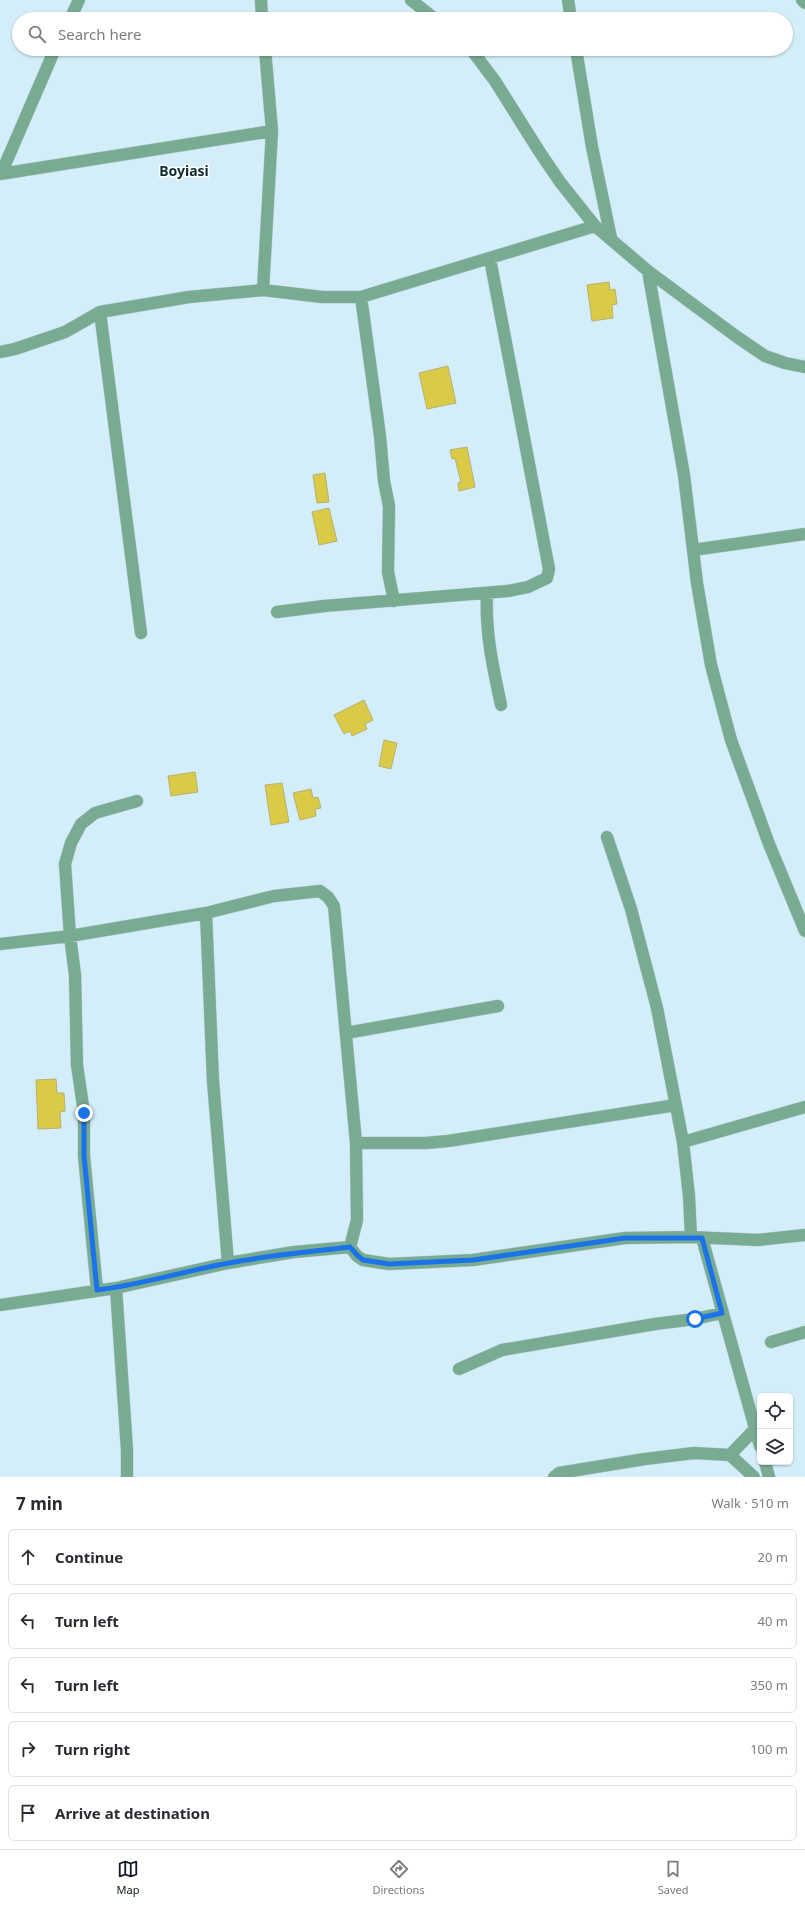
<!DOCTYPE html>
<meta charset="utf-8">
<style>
:root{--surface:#fff;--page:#f7f7f7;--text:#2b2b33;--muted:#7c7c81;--line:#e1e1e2;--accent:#111827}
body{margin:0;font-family:"Noto Sans",sans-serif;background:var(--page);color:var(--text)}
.controls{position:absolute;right:12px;bottom:12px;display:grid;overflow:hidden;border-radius:6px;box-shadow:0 1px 3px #0004}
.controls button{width:36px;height:36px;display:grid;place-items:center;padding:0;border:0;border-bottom:1px solid var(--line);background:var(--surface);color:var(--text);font:20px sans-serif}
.stop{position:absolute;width:12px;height:12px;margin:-9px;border:3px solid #1a73e8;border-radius:50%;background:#fff}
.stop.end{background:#1a73e8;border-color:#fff;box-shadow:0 1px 4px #0008}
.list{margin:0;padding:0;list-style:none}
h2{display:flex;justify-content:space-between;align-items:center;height:52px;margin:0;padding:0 16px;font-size:17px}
h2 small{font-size:13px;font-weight:400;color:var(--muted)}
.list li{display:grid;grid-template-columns:26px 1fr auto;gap:12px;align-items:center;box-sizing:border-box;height:56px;margin:0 8px 8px;padding:0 8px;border:1px solid var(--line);border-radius:6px}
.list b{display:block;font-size:15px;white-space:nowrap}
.list em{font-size:13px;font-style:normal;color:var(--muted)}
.icon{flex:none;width:22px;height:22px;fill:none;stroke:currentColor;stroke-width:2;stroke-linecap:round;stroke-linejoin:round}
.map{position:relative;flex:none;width:805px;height:1477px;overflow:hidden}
.search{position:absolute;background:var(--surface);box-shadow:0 1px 3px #0004;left:12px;right:12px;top:12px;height:44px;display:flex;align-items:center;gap:10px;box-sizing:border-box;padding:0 14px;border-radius:22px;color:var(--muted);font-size:15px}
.sheet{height:372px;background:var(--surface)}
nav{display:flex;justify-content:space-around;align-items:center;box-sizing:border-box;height:56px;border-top:1px solid var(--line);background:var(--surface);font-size:11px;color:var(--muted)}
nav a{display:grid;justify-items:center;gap:2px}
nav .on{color:var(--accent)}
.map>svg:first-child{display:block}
.building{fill:#daca46;stroke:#b6b076}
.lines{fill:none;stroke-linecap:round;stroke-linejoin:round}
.minor-casing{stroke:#afcbd5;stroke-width:13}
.minor{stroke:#78ab92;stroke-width:12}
.route{stroke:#1a73e8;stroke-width:5}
.labels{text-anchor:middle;stroke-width:3;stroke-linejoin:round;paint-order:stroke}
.quarter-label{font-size:14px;font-weight:bold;fill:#0d2b34;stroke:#fff}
</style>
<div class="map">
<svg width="805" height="1477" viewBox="0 0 805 1477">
<rect width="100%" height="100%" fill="#d3eef8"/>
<!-- building -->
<path class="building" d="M609,282L610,290L615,289L617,304L612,305L613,318L592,321L587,285Z
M448,366L456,403L427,409L419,373Z
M467,447L475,487L459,491L458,483L461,482L455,458L452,459L450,450Z
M325,473L329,502L317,503L313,475Z
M329,508L337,541L319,545L312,512Z
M364,700L373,720L365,724L367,729L352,736L350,731L344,734L334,715Z
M384,740L397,743L391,769L379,766Z
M195,772L198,792L171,796L168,776Z
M282,783L289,822L271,825L265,785Z
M311,789L313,798L318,797L321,808L315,809L316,816L300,820L293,793Z
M56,1079L57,1093H64L65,1111L60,1112L61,1128L38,1129L36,1080Z"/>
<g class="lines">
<!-- minor casing -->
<g class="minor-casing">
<path id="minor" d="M261,0L262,19
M411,0L435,19
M568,0L571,19
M802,0L805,3
M70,19L79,0
M471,49L495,81L539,151L560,182L595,226L648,271L737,337L765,356L785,363L805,367
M576,49L592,147L611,238
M0,174L272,131
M1,174L55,49
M648,271L684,475L697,583L711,665L731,740L769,844L805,931
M263,290L272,131L265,49
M361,297L380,436L384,481L389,506L388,572L394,601
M100,312L141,633
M0,352L15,349L65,332L100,312L189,297L263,290L322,297H361L595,226
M693,550L805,534
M487,593C485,632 493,668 501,705
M277,612L324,606L508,591L528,587L547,578L549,569L490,259
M607,837L631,909L657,1008L683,1142L689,1196L691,1237
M206,913L213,1081L228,1263
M0,944L70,936L141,924L206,913L274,896L320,891L328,897L334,906L356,1143L357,1220L350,1247
M346,1033L498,1006
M683,1142L805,1107
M356,1143H426L448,1141L676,1105
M702,1238L760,1446
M350,1247L357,1256L363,1260L389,1264L473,1260L625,1238L691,1237L758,1240L805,1235
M116,1288L127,1450V1477
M97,1290L84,1156V1113L77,1065L75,975L70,936L65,864L71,843L81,824L95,813L137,801
M0,1305L116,1288L228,1263L294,1252L350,1247
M771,1342L805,1332
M459,1369L502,1350L655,1324L695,1319L722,1313
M730,1455L755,1429
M765,1462L769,1477
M554,1477L559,1473L645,1459L694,1453L730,1455L754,1477"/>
</g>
<!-- minor -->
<use href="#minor" class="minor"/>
</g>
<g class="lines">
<!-- route -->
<path class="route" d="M84,1113V1156L97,1290C141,1285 184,1271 229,1263C269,1255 310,1252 350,1247L358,1256L363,1260L389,1264L473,1260L625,1238H702L722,1313L695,1319"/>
</g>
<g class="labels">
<!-- quarter labels -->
<g class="quarter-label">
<text x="184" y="176">Boyiasi</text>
</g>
</g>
</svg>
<div class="controls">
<button><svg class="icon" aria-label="locate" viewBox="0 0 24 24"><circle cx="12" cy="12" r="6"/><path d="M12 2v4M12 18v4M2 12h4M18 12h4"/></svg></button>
<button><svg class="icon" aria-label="layers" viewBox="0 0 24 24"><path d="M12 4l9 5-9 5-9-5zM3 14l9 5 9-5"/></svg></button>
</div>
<div class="stop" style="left:695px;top:1319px"></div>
<div class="stop end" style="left:84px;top:1113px"></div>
<div class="search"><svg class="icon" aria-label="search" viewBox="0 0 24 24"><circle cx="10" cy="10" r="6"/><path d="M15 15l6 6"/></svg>Search here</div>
</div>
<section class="sheet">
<h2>7 min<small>Walk · 510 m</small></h2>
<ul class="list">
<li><svg class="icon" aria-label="ahead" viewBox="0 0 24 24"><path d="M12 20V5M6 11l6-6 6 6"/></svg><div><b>Continue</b></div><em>20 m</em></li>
<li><svg class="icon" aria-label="left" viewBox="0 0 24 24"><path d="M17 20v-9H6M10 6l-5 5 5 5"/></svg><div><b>Turn left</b></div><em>40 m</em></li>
<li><svg class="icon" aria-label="left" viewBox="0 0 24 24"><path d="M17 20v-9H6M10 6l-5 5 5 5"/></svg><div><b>Turn left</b></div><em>350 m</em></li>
<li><svg class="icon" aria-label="right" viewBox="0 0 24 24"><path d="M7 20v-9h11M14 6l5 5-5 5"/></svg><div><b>Turn right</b></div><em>100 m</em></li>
<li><svg class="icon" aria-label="arrive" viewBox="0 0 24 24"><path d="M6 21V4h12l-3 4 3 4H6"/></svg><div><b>Arrive at destination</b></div></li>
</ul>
</section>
<nav>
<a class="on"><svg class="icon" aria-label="map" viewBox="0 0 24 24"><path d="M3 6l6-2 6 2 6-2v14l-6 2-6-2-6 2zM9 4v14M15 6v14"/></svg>Map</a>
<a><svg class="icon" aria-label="directions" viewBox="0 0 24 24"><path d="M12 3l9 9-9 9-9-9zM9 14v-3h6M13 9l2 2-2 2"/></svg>Directions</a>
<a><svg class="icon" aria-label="saved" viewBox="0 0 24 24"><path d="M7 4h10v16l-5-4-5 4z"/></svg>Saved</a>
</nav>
